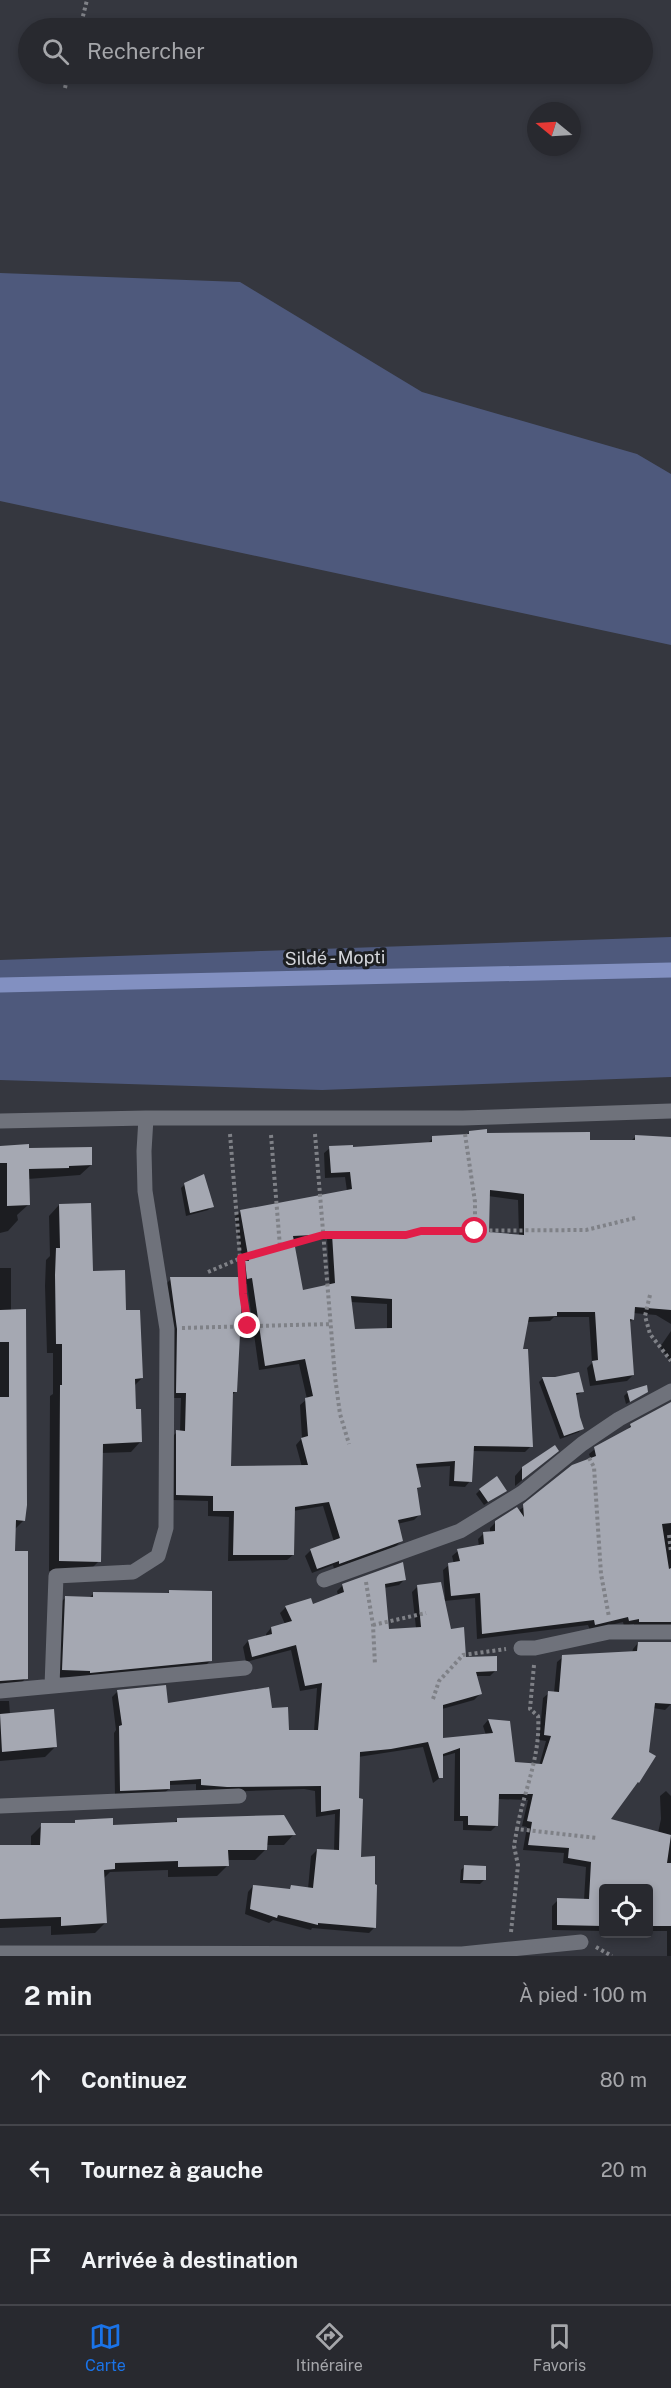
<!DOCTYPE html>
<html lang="fr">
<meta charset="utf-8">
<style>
:root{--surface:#28292f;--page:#34353b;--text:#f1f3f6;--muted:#a5a6aa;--line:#44454b;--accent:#1a73e8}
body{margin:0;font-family:"Public Sans",sans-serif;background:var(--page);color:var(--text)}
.controls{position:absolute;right:18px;bottom:18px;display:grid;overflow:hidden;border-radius:6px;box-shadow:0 3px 9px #0003}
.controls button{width:54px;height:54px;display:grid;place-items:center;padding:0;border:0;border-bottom:2px solid var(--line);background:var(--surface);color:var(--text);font:30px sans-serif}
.compass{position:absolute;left:527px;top:102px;width:54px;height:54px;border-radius:50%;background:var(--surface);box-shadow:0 3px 9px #0003;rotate:288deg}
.stop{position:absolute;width:18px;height:18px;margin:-14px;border:4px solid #e11d48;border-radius:50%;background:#fff}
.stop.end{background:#e11d48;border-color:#fff;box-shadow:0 2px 6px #0008}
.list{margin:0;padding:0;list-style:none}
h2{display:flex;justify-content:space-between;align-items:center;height:78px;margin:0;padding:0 24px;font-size:26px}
h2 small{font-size:20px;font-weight:400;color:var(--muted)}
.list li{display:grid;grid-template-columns:39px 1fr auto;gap:18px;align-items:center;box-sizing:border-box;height:90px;padding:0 24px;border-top:2px solid var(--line)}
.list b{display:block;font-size:22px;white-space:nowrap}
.list em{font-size:20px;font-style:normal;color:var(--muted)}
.icon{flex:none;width:33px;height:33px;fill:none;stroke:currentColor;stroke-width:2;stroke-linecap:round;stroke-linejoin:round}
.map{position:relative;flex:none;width:671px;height:1956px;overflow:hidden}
.search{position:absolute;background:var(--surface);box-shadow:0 3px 9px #0003;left:18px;right:18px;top:18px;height:66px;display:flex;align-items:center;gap:15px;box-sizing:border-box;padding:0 21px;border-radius:33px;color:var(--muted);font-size:22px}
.sheet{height:348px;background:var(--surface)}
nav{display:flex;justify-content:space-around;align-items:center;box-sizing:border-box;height:84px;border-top:2px solid var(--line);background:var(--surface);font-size:16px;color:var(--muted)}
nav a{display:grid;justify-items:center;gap:3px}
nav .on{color:var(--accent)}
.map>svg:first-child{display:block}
.green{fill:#4e597c}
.shadow{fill:#0007;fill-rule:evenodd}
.building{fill:#a5a8b2;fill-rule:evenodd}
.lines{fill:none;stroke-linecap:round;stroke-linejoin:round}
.path{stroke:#7f8187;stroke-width:4;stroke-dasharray:3 3;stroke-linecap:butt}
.minor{stroke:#6f727b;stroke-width:15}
.major{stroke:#8290c1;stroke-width:15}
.route{stroke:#e11d48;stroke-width:8}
.labels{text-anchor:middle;stroke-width:6;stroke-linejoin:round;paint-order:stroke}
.street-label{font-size:18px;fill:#d4d6db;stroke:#1d1f22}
</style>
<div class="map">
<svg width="671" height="1956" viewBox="0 0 671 1956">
<rect width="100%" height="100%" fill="#35373f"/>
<!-- green -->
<path class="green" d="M0,273L240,282L422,392L637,454L671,474V645L0,501Z
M671,937V1077L322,1090L0,1080V960Z"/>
<!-- shadow -->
<path class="shadow" d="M470,1132L588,1142L631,1141L636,1136L671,1138V1324L656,1315L633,1313V1319L629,1323L633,1375L627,1381L590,1386L587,1368L592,1363L589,1317H554L550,1321L527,1322L522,1351L531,1446L525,1452L472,1451L470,1481L465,1487L449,1486L450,1466L415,1468L420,1486L415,1491L420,1514L414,1520L397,1524L401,1541L395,1547L334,1569L333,1565L312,1573L305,1556L311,1550L334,1542L323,1506L293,1511V1555L287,1560L228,1561L229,1517L208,1516V1501L171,1500V1438L177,1432H180L181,1398H171L165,1285L171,1279H242L240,1268L243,1265L235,1217L241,1211L347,1191L345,1177L325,1178L324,1153L330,1148L351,1149L427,1144L433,1138L466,1136ZM488,1196L518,1200L519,1236L487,1234ZM327,1239L330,1286L301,1292L292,1241ZM241,1284H247L259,1370L299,1364L307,1399L300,1405L302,1438L296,1445L302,1467H229L232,1395L235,1392ZM350,1302L387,1304V1330L354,1331Z
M0,1147L28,1150L91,1165L80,1175L28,1179V1205L17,1215L18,1220L8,1231L0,1233Z
M185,1184L212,1206L208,1210L186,1216L181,1188Z
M59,1205L91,1273L124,1312L142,1378L134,1386L135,1410L141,1441L131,1452L101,1453L99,1561L89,1571H49L50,1396L53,1394V1353H47L45,1286L46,1260L50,1256L49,1216Z
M0,1268H11V1311L24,1520L14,1530V1552L26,1678L15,1689L0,1691Z
M671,1331V1362L660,1347Z
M543,1378L582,1392L575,1396L582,1428L579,1432L560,1439L539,1382Z
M628,1392H647L626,1404L624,1396Z
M671,1404V1631L634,1627V1624L624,1626L623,1622L590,1630L588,1625L477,1639L475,1598L444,1601L450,1631L465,1659L496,1670L490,1676H475L480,1694L474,1700L442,1709V1740L486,1735L483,1726L488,1720L508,1722L513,1764L539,1766L546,1741L539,1740L543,1698L549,1693H554L557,1662L563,1657L632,1653L633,1649L638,1643L671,1642V1704L665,1710L653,1708L638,1782L608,1820L658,1833L661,1819L660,1796L666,1791L671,1796V1956H667V1931H648V1888H604V1931L552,1930V1906L558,1900H584L586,1867L563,1863L564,1853L523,1850L527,1827L522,1826L528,1800L498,1799L496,1826L491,1831L463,1830V1821H454L455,1753L441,1757V1777L433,1783L423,1747L358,1757L360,1859L374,1928L369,1933L312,1928L311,1930L273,1920L269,1923L245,1914L248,1892L253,1886L288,1890L292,1887L308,1889L311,1856L317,1850L334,1851L335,1814L316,1817L315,1791L304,1789L220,1792L196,1790V1784L169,1785V1789L163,1794L115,1796L114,1733L116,1730L112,1697L118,1691L167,1704L271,1710L288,1732L314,1731L317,1688L300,1691L291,1650L246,1662L243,1647L248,1641L266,1637V1634L271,1628L285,1624L280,1613L286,1607L312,1605L338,1596L337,1591L343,1585L404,1580L399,1585L384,1588L388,1630L416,1628L412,1592L418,1586L445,1598L443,1570L449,1565L454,1564L452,1556L458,1551L479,1546L478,1539L484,1533H490V1528L496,1522L518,1511L591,1460L589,1454L595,1449L625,1432L631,1425Z
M549,1458L515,1486V1476L522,1468Z
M480,1490L505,1491L484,1505L476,1494Z
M170,1591L210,1661L202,1669L83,1678L55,1677L58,1605L66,1597L89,1598L94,1593L167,1594Z
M0,1701H9L10,1714L55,1747L45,1757L0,1761Z
M178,1819L294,1834L284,1845H266V1849L255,1860H227V1866L217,1876L168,1877V1870L110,1872L103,1879L106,1922L95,1933L51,1935V1926L0,1928V1846H31V1836L41,1826L111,1820L112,1826L174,1823Z
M465,1866L484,1880L480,1884L460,1883L461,1870Z"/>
<!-- building -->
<path class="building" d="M487,1129V1133L590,1132V1140H635V1135L671,1137V1310L635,1307L634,1320L630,1319L634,1375L596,1381L592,1361L598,1360L595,1312H557V1316L529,1317L523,1349H528L533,1447L474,1446L472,1482L454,1481L455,1461L416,1464L421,1487L417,1488L421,1515L398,1520L403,1541L339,1564V1561L317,1569L310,1549L340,1538L329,1502L295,1507L294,1555H233L234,1511H213V1496L176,1495V1430L185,1431L186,1393H176L177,1329L170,1277H243L237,1392H233L231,1466L308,1465L301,1438L308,1436L305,1398L313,1396L305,1359L265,1366L252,1278L247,1279L245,1261H249L240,1210L352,1189L350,1172L331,1173L329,1146L353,1145V1147L432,1142V1136L469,1134V1131ZM490,1190L524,1194V1235L489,1232ZM332,1234L335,1283L303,1290L293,1236ZM351,1296L392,1299V1328L355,1329Z
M29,1144V1148L92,1147V1165L69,1166V1168L29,1169L30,1205L7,1206V1163H0V1146Z
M204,1174L214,1207L190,1213L184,1183Z
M91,1203L93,1271L125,1270L126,1310H140L143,1378L135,1379L136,1409H141L142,1442L103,1444L101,1562L59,1561L60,1385H62V1344H56L55,1275L56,1248H60L59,1204Z
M26,1309L27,1505L25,1521L16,1520L15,1551H28V1679L0,1681V1397H9V1342H0V1310Z
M579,1372L584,1392L576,1393L580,1417L584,1429L564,1436L542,1377H555Z
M647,1385L648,1392L630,1402L627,1391Z
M671,1402V1523L662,1524L669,1569L671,1568V1622H639V1619L629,1621L628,1617L595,1625L594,1620L482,1634L480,1593L451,1596L448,1563L460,1561L457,1549L484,1544L483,1532L495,1531V1521L517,1507L524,1517L523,1504L572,1465L596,1456L594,1447L631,1427L630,1424Z
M555,1445L559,1451L522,1480V1467Z
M497,1476L507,1491L488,1502L479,1489Z
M403,1562L406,1580L385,1584L389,1629L421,1627L417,1585L441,1582L451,1629L464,1627L466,1657L497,1656V1671L476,1672L482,1694L443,1705V1738L493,1733L488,1719L510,1721L515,1762L542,1764L551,1736L544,1735L548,1691L559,1692L562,1655L637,1651L638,1642H671V1704L655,1703L649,1752L656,1756L639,1783L638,1782L611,1819L671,1835L667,1863H671V1926H648V1888H603V1926L557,1925V1898L589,1899L591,1862L568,1858L569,1848L528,1845L532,1822L527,1821L533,1794H499L498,1826L468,1825V1816H460V1748L443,1754V1778H439L428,1742L391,1749L360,1752L359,1798L363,1799L361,1857L375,1856V1884L377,1885L376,1928L318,1923V1925L278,1915L277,1918L250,1909L253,1885L290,1889L291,1885L313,1888L317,1849L339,1850L340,1809L321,1812V1786L227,1787L201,1785V1779L170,1781V1789L120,1791L119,1726L122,1725L117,1690L166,1685L168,1703L269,1687L272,1708L288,1707L289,1730H318L322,1683L305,1686L296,1645L252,1657L248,1640L272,1634L271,1627L292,1621L285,1606L311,1598L313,1604L344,1592L342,1584Z
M169,1590L212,1591V1661L90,1673V1671L62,1670L65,1596L93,1597V1592L169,1593Z
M54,1709L57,1747L2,1752L0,1714Z
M284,1815L296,1835L268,1836L267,1850H228L229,1866L178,1867V1861L115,1863V1869L104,1870L107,1923L61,1926V1917L0,1919V1845H40L41,1823H75V1820L113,1818V1825L177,1822V1818Z
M464,1865L486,1866V1880H463Z"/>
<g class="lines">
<!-- path -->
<path class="path" d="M80,28L87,0
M65,88L68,74
M230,1134L243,1294L248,1326
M315,1134L335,1377L340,1414L349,1444
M465,1134L475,1202V1231
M271,1135L280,1247
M208,1272L241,1258L323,1235H406L421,1231L586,1230L635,1218
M650,1295L645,1316L650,1334L671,1361
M182,1328L331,1324
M589,1458L594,1467L601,1574L609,1617
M669,1535L671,1552
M366,1582L373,1625L375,1665
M373,1625L426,1613
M534,1665L530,1709L538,1716C541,1756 524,1790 517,1829L597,1838
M433,1699L439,1681L463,1655L506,1649
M511,1932L518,1865L514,1846L517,1829
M596,1947L612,1956"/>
<!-- minor -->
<path class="minor" d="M0,1121L146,1118H463L671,1111
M324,1580L460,1531L522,1493L582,1444L619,1419L671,1391
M521,1648H535L609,1632H671
M52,1686L56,1576L133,1572L158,1556L166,1528L167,1329L145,1191L144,1151L146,1118
M0,1691L245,1668
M0,1806L239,1796
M0,1953L462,1954L581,1942"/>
<!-- major -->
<path class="major" d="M0,985L671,970"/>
</g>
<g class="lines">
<!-- route -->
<path class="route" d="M248,1326L243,1294L241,1258L323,1235H406L421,1231H475"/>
</g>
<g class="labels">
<!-- street labels -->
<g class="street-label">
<text transform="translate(335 958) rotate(-1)" y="6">Sildé - Mopti</text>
</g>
</g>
</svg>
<div class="controls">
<button><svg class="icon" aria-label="locate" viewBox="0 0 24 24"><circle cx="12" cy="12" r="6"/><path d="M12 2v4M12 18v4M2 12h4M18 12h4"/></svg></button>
</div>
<svg class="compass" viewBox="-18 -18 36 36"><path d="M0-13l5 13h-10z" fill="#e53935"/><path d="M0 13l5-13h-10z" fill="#a5a6aa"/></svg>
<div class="stop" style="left:475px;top:1231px"></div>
<div class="stop end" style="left:248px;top:1326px"></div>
<div class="search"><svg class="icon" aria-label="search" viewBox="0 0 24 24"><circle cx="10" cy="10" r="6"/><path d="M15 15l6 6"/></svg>Rechercher</div>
</div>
<section class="sheet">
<h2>2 min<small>À pied · 100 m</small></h2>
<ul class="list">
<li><svg class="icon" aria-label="ahead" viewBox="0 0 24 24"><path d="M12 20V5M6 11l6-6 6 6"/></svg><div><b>Continuez</b></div><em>80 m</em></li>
<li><svg class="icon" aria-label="left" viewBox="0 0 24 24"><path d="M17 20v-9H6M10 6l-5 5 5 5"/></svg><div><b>Tournez à gauche</b></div><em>20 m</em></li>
<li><svg class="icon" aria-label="arrive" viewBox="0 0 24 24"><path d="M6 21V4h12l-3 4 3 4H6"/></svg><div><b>Arrivée à destination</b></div></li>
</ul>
</section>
<nav>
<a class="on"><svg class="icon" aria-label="map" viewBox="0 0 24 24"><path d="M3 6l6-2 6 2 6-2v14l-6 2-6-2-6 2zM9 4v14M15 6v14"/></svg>Carte</a>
<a><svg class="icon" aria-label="directions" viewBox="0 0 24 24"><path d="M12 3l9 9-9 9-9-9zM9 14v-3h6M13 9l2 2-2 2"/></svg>Itinéraire</a>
<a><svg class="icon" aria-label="saved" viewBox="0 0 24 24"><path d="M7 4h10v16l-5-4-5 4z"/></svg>Favoris</a>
</nav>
